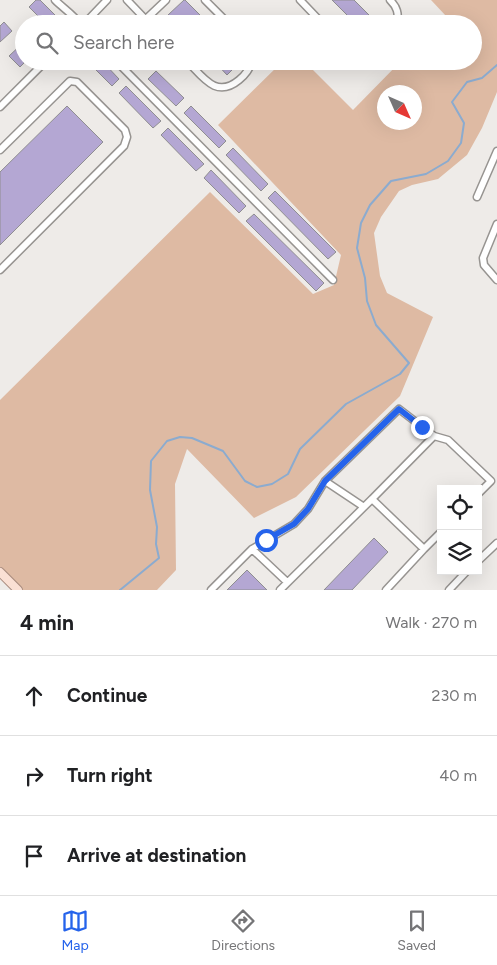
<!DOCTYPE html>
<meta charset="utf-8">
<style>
:root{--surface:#fff;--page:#f2f2f2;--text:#202124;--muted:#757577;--line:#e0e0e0;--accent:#2563eb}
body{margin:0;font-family:Figtree,sans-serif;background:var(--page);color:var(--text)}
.controls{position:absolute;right:15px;bottom:15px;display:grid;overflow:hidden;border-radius:0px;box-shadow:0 5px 20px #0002}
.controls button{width:45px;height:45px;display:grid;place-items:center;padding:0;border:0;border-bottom:1px solid var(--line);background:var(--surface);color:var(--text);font:25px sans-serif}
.compass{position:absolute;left:377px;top:85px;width:45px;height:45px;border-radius:50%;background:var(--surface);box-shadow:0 5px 20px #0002;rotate:135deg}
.stop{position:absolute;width:15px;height:15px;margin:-11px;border:4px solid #2563eb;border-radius:50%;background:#fff}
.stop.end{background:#2563eb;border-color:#fff;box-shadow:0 1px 5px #0008}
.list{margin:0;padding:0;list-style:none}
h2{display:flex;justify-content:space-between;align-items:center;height:65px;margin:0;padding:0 20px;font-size:21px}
h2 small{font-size:16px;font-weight:400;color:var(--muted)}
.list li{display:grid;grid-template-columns:32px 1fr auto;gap:15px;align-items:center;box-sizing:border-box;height:80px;padding:0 20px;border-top:1px solid var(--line)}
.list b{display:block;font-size:19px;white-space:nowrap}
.list em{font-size:16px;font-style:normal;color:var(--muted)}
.icon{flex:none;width:28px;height:28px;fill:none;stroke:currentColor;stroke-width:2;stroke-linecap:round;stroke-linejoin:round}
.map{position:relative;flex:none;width:497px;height:590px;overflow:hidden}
.search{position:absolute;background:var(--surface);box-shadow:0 5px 20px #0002;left:15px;right:15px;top:15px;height:55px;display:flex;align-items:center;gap:12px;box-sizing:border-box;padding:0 18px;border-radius:28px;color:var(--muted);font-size:19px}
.sheet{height:305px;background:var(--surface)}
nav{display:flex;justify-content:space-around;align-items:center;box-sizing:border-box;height:70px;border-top:1px solid var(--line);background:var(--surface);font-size:14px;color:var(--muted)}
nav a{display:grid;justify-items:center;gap:2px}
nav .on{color:var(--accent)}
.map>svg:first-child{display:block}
.green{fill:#debaa3;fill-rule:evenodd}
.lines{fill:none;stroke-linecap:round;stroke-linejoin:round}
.stream{stroke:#8babcf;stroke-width:2}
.building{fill:#b4a7d3;stroke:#8f8e91}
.minor-casing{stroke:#979491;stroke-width:9}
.major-casing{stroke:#a78a7d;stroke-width:10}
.minor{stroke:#fff;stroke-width:6}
.major{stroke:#fae0d4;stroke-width:8}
.route{stroke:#2563eb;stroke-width:6}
</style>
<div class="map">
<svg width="497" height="590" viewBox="0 0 497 590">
<rect width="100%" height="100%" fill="#eeebe8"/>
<!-- green -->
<path class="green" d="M431,0H497V92L482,128L467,155L438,179L412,185L399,191L381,217L374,233L380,276L387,293L433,317L400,396L296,497L254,518L187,449L175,484L176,570L157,590H17L0,573V400L210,192L313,294L334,285L341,255L218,125L283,61H304L353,110L401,61H473V24H439L446,16ZM384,92H414V122H384Z"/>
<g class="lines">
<!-- stream -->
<path class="stream" d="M120,590L159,558L156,544L157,527L150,490L151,461L167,441L180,437L192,438L223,451L245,481L257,487L272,484L288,474L300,449L346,404L400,374L409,363L376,325L367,301L365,278L357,248L361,223L370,205L391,181L426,174L448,161L461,143L464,123L452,102L467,82L482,78L497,65"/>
</g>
<!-- building -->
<path class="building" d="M36,0H40L57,17L50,24H46L29,7Z
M184,0H185L209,24H176L168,15Z
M332,0H354L378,24H356Z
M4,22L12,31L0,42V26Z
M24,42V63L20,67L9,56Z
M87,61H102L119,79L112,86Z
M214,61H241L227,75Z
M156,71L184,98L176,106L148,79Z
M126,86L161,121L153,128L119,93Z
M67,106L103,142L0,245V172Z
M191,106L226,141L219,148L184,113Z
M168,128L204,164L196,171L161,135Z
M233,148L268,184L261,191L226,155Z
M211,170L246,206L239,213L204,178Z
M275,191L336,252L328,259L268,198Z
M254,214L324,283L316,291L246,221Z
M374,538L388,552L352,590H324Z
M247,570L267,590H227Z"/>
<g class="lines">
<!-- minor casing -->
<g class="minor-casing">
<path id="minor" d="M55,0C63,8 74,15 80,24
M127,0L150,24
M205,0L229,24
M300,0L323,24
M390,0C397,7 399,13 397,24
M146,19L166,0
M84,24L107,0
M116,61L333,280
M187,61C203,77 216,99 239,80C245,75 250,69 252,61
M0,107L46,61
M0,150L70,81L77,82L125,130L127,137L124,146L0,270
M477,197L497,151
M497,224L483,258L484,265L497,280
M434,436L448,440L491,481L478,494
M364,507L325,481L399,409L434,436L372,499
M252,549L294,524L308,509L325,481
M424,549L441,532
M478,561L497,543
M211,590L252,549L287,582
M280,590L372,499L424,549L386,590
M449,590L467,571"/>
</g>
<!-- major casing -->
<g class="major-casing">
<path id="major" d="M0,572L18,590"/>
</g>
<!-- minor -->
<use href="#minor" class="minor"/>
<!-- major -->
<use href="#major" class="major"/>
</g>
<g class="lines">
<!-- route -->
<path class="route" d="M266,540L294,524L308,509L325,481L399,409L422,427"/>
</g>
</svg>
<div class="controls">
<button><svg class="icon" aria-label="locate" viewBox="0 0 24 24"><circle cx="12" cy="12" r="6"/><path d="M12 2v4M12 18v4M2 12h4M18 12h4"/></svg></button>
<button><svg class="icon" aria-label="layers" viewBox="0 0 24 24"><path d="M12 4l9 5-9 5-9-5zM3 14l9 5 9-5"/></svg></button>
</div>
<svg class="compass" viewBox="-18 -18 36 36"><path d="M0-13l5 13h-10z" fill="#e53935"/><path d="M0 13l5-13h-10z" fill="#757577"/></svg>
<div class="stop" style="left:266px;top:540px"></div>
<div class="stop end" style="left:422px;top:427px"></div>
<div class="search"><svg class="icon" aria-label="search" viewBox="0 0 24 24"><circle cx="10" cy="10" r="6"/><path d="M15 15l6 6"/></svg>Search here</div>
</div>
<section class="sheet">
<h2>4 min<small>Walk · 270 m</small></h2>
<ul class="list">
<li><svg class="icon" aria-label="ahead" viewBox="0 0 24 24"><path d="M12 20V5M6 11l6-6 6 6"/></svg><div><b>Continue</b></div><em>230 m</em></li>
<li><svg class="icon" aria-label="right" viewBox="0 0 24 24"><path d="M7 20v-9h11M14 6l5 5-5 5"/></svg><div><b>Turn right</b></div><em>40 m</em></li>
<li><svg class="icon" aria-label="arrive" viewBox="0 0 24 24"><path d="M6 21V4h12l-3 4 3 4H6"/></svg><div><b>Arrive at destination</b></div></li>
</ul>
</section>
<nav>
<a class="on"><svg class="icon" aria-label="map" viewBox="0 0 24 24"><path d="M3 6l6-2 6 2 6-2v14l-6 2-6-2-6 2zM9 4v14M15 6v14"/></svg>Map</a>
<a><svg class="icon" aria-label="directions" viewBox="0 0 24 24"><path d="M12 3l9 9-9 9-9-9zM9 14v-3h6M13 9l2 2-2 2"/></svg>Directions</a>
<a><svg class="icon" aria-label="saved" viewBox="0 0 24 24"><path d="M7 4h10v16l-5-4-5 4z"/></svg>Saved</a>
</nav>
